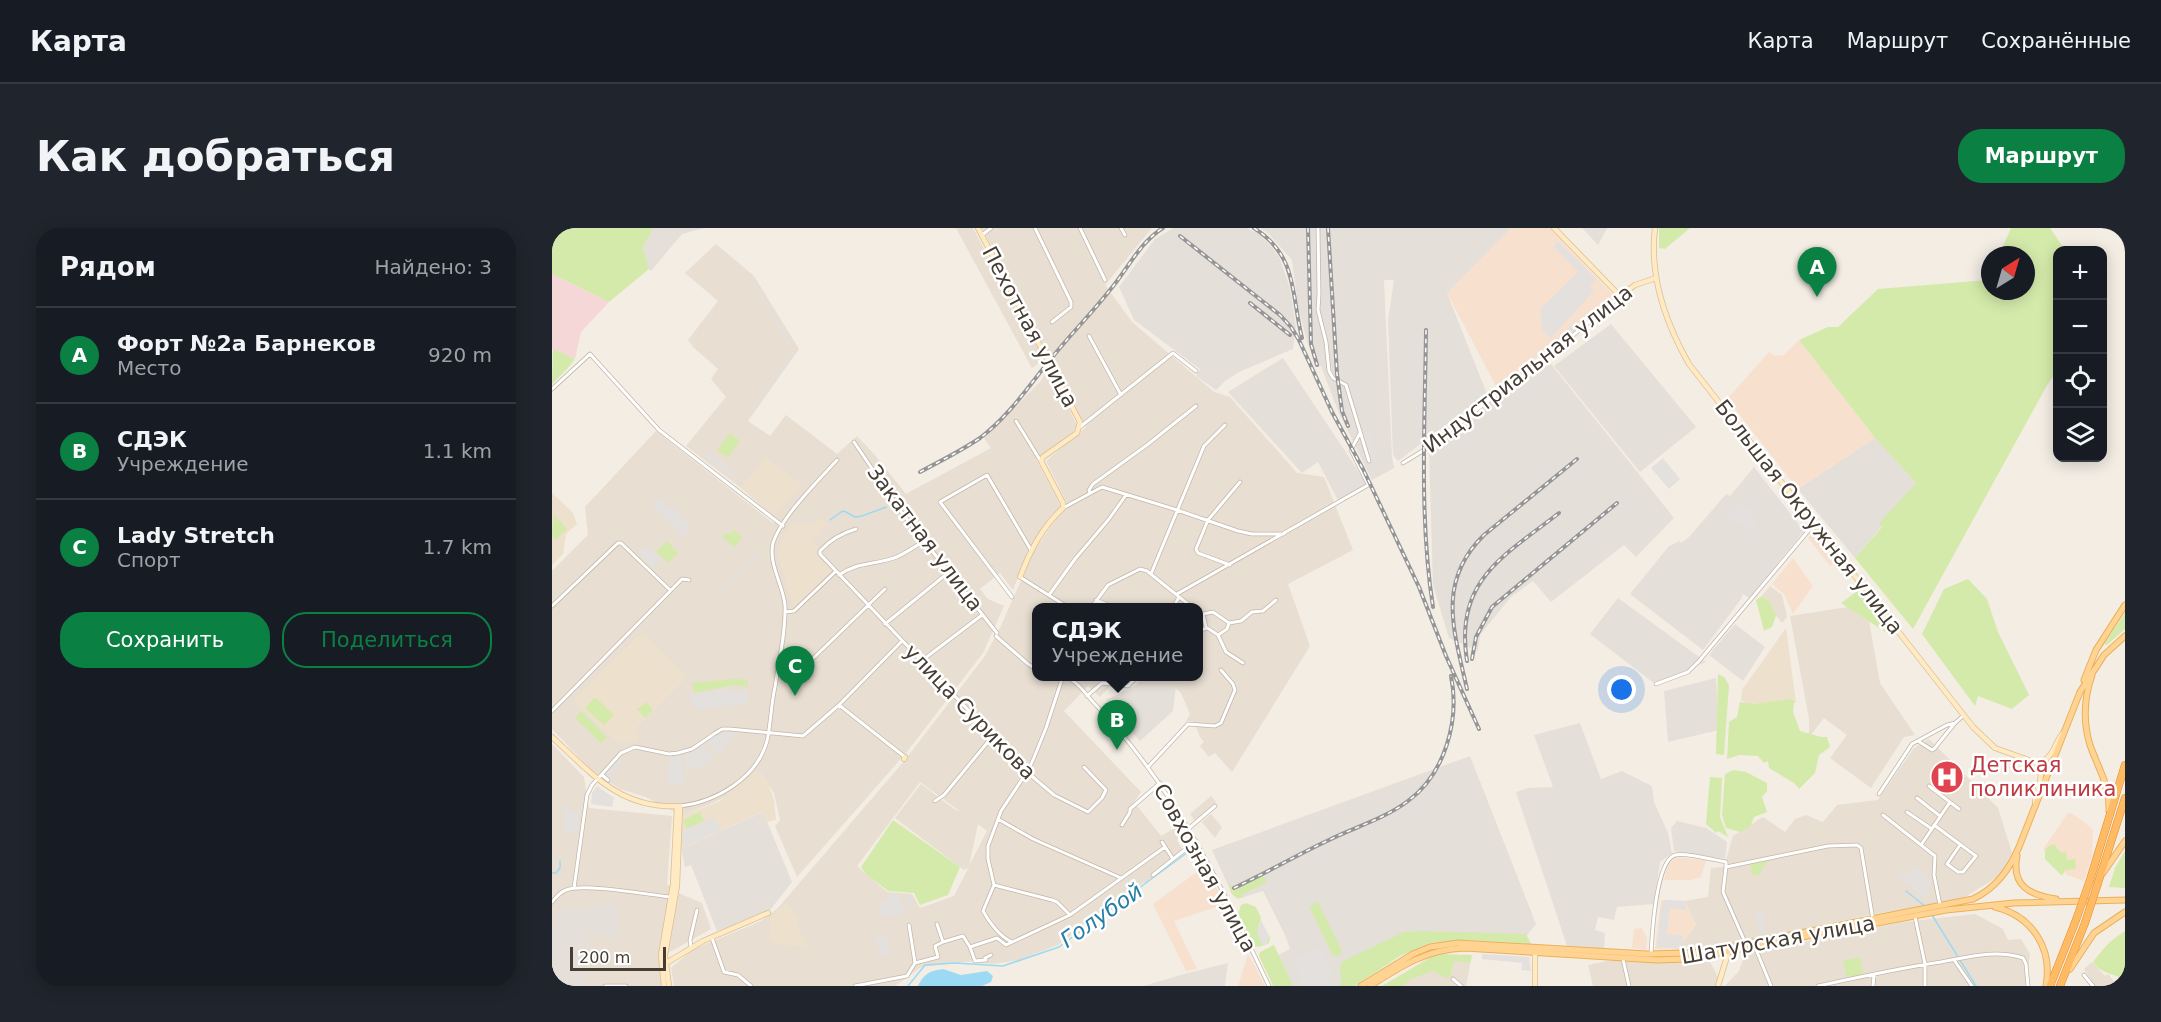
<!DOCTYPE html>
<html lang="ru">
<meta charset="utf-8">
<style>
:root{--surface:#171b24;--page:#20242c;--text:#f1f3f6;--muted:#9ea1a6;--line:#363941;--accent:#0b8043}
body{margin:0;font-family:"DejaVu Sans",sans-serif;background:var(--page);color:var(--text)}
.controls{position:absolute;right:18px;top:18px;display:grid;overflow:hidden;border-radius:12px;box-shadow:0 3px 15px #0003}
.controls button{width:54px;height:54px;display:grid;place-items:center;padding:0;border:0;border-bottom:2px solid var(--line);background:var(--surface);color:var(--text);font:30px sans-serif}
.compass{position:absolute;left:1429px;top:18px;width:54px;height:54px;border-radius:50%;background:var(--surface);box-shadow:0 3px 15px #0003;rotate:37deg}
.scale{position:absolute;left:18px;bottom:15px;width:96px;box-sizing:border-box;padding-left:6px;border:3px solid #463d34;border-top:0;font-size:16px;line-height:21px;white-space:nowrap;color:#463d34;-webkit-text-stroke:4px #fff;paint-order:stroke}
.you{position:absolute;left:1070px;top:462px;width:21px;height:21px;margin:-15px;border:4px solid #fff;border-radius:50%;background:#1a73e8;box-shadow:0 0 0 9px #1a73e833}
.badge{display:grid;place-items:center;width:39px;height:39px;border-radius:50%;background:var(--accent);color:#fff;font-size:20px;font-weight:700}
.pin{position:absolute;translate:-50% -50px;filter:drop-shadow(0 2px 3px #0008)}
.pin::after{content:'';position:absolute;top:32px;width:21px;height:18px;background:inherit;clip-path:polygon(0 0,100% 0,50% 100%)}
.popup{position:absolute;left:480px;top:375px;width:171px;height:78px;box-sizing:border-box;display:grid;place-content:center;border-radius:12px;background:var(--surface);filter:drop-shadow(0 2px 4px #0005);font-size:20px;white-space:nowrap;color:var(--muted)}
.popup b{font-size:22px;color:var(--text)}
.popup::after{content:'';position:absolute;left:50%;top:100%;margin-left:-12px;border:12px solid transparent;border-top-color:var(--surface)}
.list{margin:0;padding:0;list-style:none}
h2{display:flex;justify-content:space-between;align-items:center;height:78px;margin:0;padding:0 24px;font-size:26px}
h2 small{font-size:20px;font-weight:400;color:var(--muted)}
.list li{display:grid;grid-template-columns:39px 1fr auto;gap:18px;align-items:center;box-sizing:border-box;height:96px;padding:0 24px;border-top:2px solid var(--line)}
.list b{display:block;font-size:22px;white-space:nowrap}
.list p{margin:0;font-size:20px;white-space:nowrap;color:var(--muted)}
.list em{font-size:20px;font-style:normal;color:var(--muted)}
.actions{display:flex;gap:12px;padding:18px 24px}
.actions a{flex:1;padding:14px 0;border:2px solid var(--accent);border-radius:24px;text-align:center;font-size:21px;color:var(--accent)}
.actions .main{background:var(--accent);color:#fff}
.icon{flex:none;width:33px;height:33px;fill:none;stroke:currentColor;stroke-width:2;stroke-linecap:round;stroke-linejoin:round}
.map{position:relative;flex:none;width:1573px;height:758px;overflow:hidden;border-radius:24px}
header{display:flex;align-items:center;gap:36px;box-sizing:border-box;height:84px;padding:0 30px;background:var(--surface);border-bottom:2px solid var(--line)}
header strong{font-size:28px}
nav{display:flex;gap:33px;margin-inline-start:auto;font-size:21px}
.intro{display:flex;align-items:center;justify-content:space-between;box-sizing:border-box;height:144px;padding:0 36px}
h1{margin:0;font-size:42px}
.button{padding:15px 27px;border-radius:24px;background:var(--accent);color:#fff;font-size:21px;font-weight:700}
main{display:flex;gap:36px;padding:0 36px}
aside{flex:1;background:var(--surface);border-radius:24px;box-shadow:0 3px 15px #0003}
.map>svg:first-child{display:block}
.residential{fill:#e8ded2;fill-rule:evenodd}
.commercial{fill:#f7e1ce}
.industrial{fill:#e5dfd9}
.education{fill:#ede1cd}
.medical{fill:#f5d7d7}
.green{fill:#d4eaaa}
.parking{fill:#e4e0dd}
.water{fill:#9cdaf4}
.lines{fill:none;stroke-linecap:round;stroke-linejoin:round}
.stream{stroke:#9cdaf4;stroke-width:1.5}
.street-casing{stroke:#c2b7a9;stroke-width:4.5}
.secondary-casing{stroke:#dabf93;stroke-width:6}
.primary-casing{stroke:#ebb05b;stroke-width:7}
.highway-casing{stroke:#e78d2b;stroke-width:8}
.street{stroke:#fff;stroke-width:3}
.secondary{stroke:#ffeac3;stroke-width:4.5}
.primary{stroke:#ffd492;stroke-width:5}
.highway{stroke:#ffba64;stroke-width:7}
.rail-casing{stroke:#959595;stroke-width:4}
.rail{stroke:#fff;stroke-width:1.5;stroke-dasharray:4.5;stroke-linecap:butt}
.highway-bridge-casing{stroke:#e78d2b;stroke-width:8;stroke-linecap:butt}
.highway-bridge{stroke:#ffba64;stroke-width:7}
.labels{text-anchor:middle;stroke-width:5;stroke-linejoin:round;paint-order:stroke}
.street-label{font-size:21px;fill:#463d34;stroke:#fff}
.health-label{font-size:21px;fill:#be3a42;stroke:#fff;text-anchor:start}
.water-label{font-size:22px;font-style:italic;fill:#257ea7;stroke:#fff}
</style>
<header>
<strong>Карта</strong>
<nav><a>Карта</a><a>Маршрут</a><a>Сохранённые</a></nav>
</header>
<div class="intro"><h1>Как добраться</h1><a class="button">Маршрут</a></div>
<main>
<aside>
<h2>Рядом<small>Найдено: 3</small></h2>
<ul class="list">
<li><span class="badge">A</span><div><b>Форт №2а Барнеков</b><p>Место</p></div><em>920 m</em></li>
<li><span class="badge">B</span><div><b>СДЭК</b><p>Учреждение</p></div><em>1.1 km</em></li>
<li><span class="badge">C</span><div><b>Lady Stretch</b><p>Спорт</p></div><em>1.7 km</em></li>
</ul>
<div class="actions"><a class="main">Сохранить</a><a>Поделиться</a></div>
</aside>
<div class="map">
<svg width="1573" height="758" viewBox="0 0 1573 758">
<rect width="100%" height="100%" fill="#f3ede4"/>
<!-- residential -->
<path class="residential" d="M404,0H421L492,132L480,140Z
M430,0H600L553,57L580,94L662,164L678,169L745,245L772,249L801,322L736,356L758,418L680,544L663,525L657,529L648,518L652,514L648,509L642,494L634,493L638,486L629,465L612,449L646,448V380H484V448L587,449L581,455L562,454L548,469L536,458L512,483L589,564L582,574L609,608L628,597L634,606L625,612L631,622L622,629L621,627L619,631L601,645L602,648L593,655L592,654L506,717L467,732L440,736L422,733L369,739L343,758H122L119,740L140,722L209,693L226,680L353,532L433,428L448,400L482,323L515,275L494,233L534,199ZM368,554L409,584L402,581L369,556L343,590L412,642L417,639L402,668L368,680L360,666L335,664L305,638ZM426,596L435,603L417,638Z
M164,16L202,48L247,121L196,193L218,208L234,187L285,226L305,208L322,226L354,266L439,220L432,210L488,154L496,141L525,197L521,204L484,231L509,279L497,290L476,322L461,362L448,345L428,361L436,371L452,378L431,425L354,525L245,649L223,598L228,592L222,565L208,545L204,544L174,569L130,588L94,569L68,561L37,540L0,501V343L36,307L33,279L104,203L221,295L225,291L189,260L134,218L174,169L159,151L166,141L141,119L136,112L166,73L133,45Z
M1218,358L1230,367L1235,389L1230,395L1221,384L1218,374L1210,368Z
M1296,379L1317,393L1328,455L1363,507L1352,509L1319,560L1278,530L1295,507L1272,490L1254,513L1257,504V491L1238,388Z
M1377,511L1446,580L1460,625L1447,648L1408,672L1317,687L1153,722H1124L1144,697L1133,673L1156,669L1159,640L1172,639L1181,608L1211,589L1233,604L1243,591L1254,587L1271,594L1285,577L1326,572L1362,520Z
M0,516L32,549L37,580L120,588L115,656L124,664L150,675L159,701L116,725L109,741L113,758H0Z
M659,568L664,574L643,593L638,586Z
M659,586L670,599L663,610L650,594Z
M1423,686L1451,701L1456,712L1469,711L1478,726L1473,758H1173L1187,743L1193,726L1351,694Z
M884,727H920L914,758H846Z
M1061,732L1158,734L1167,751L1164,758H1041L1036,737Z
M1540,734L1553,748L1556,746L1566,758H1543L1532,741Z"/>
<!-- commercial -->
<path class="commercial" d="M959,0H998L1063,69L945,160L895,65Z
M1247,112L1323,210L1246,261L1175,171L1217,124L1223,128L1232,127Z
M1259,307L1264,309L1290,348L1281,336L1278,338L1256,310Z
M1241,330L1261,358L1241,386L1232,366L1220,356Z
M1516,585H1519L1531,593L1541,602L1540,628L1532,653L1515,647L1491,621Z
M1124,629L1154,632L1149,649L1140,652H1112L1116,637Z
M653,638L673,676L622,693L645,741L634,743L601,676Z
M1109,672L1133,673L1144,697L1124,722L1103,721Z
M1090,700L1095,710L1094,722L1080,720L1082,701Z
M696,726L704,740L713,758H686Z"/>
<!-- industrial -->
<path class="industrial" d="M101,0H153L130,6L99,43L96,40L91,20Z
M621,0H695L707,6L719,18L727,29L738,60L744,99L741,121L687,144L673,153L664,162L644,148L648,141L582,92L567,59L603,11Z
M708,0H959L895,65L935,166L846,233L841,227L836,92L842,52H832L840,229L842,240L820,252L786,183L769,138L764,139L755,113L746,78L740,32L717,6Z
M1030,0H1055L1046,17Z
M1059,96L1144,199L1088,244L1002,138Z
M731,130L815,256L787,274L766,234L750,245L676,164Z
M995,131L1122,290L1084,329L1072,317L999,374L981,353L959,369L928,407L926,423L897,410L881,357L877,222Z
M1323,210L1364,255L1328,295L1330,298L1303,330L1246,261Z
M1202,239L1252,303L1197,370L1191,366L1189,371L1151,422L1078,366L1117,318L1128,313L1129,315L1138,308L1174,266L1178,268Z
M1066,370L1154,434L1103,456L1038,406Z
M1183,396L1213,419L1191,453L1157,427Z
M590,449H612L624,458L621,483L588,513L554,472L584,457Z
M1164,450L1167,502L1116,514L1112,463Z
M1028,495L1049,551L1070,543L1100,558L1102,574L1116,605L1120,625L1108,634L1102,676L1065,679L1062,692L1046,689L1043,702L1053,705L1052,721L1015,718L964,564L976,560L1001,559L982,507Z
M918,528L984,696L972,711L872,705L793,758H726L714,733L738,721L733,707L711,663L686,671L680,666L660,622Z
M211,584L240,654L218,682L193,694L165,703L139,637L133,639L129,621Z
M1125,593L1154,600L1175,614L1173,631L1122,623L1119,600Z
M67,674L66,711L56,710V707H37L36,757H0V705L6,683Z
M676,735L673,758H591L636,745Z"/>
<!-- education -->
<path class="education" d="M214,229L250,257L223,287L189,260Z
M0,265L21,285L25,296L14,306L11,326L0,337Z
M271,290L276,297L268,301L270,305L260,313L267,320L263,325L279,343L242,380L226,329L228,314L239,296L243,295L247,298L263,294Z
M1234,400L1244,475L1195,476L1189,472L1190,462Z
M92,406L135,449L83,501L87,508L85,514L76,516L72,513L67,517L21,473L86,408Z
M204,544L208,545L217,558L222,572L224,592L215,594L210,584L129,621L130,588L168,573Z
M235,674L247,694L245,695L255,718L252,720L219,714L218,689Z"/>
<!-- medical -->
<path class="medical" d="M0,46L57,74L29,104L23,131L0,121Z"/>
<!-- green -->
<path class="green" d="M0,0H101L91,20L97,41L57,74L0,46Z
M1107,0H1138L1113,21L1107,20Z
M1459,0H1498L1513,22H1506L1505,142L1494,159L1361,401L1303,330L1330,299L1327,295L1364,255L1323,210L1247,112L1276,99H1286L1326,61L1436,52L1438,49V63H1474V27H1447Z
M1,121L23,131L15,141L0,156Z
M178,205L188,213L176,230L165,222Z
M2,287L15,301L4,312L0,308Z
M182,302L190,309L183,319L170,309L172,306H178Z
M115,313L126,325L116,335L104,323Z
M1416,351L1435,371L1446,404L1477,467L1460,481L1426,468L1423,478L1370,406L1392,361Z
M1307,362L1341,405L1338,407L1289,375Z
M1210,368L1218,374L1224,388L1220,399L1212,403L1204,372Z
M1573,385V401L1555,417L1552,416Z
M1166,446L1172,449L1177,457L1172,527L1164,526Z
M182,451L195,452L196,459L182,457L142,465L140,455Z
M43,469L62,487L52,497L33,480Z
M1239,471L1242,473L1241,484L1248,503L1269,509H1275L1278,519L1267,527L1263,545L1247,561L1242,555L1217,540L1216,533L1212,535L1206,528L1187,527L1175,531L1177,494L1185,489L1188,474L1201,476Z
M94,474L101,482L93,490L85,481Z
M29,483L55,509L49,515L23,490Z
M1181,542L1194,544L1215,555V563L1210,569L1215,584L1202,589L1198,599L1188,604L1174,600L1170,587L1173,546Z
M1158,549L1170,550L1168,589L1176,609L1166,603L1164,605L1154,596Z
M148,584L152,593L135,601L131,592Z
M341,592L408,639L396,667L368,677L362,665L336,663L314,646L309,639Z
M1503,616L1504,620L1510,625L1514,623L1515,632L1523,631L1524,641L1513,642L1510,648L1493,631V622L1497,618Z
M1573,623V660L1557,659L1563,640Z
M1214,632L1217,634H1215L1206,648L1200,646L1198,637Z
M711,646L715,654L690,667L691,669L685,670L680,666L677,659L681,657L685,659Z
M766,674L790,723L787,728H781L757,678Z
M694,675L704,679L709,690L705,705L714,716L717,708L718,709L717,715L707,719L702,718L686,686L689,677Z
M869,703L974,706L979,716L916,712L878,715L848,728L803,758H788C791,749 785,740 791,733L852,704Z
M1573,703V753C1562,744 1549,747 1541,734C1551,721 1558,712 1573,703Z
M722,717L741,758H721L707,728L708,724Z
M884,726L920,727L918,735L902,733L898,749L894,750L881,743L857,752L852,758H830Z
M1308,729L1311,746L1295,749L1291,733Z"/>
<!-- parking -->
<path class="parking" d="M1006,13L1044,51L1038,59L1042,63L999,110L990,101L988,81L1026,44L1001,18Z
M200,51L238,115L236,116L198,52Z
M1021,95L1026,100L1001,120V115Z
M241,124L243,126L194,190L193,189Z
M810,204L820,205L823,234L815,235Z
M156,224L183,244L179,249L152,228Z
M1111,230L1128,251L1117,261L1099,240Z
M110,270L117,281L121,278L140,298L130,309L103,280L101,275L103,271Z
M1185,272L1208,290L1197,304L1174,286Z
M95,318L109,331L100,340L86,325Z
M206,325L208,327L167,368L165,366Z
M179,461L180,464L187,465L188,462H196L195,475L143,482L137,468L156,464L157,467L164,466V462Z
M172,504H182L174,518L166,527L155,513L163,507Z
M151,517L162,531L152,537L134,544L132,525L143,522Z
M128,528L133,556H115L117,529Z
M67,530L71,533L59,546L63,550L57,557L49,551Z
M45,558L62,570L60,579L39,576L40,565Z
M11,578L18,579V584L28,585L25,605L10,604L12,589H14L15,585L10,584Z
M162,588L169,602L133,618L131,614L129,615V603L161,590Z
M1361,638L1373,645L1379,652L1376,661L1378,667L1372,670L1345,647L1347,644L1354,648Z
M341,666L346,667L351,679L357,677L353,668L357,667L361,675L359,679L349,683V687L328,689V676Z
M1112,672L1133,673L1134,682L1118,680L1115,706L1131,708L1130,715L1124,720L1105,719L1109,679Z
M1205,681L1213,687L1212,690L1214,704H1208L1201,682Z
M709,692L717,708L713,717L710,716L705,705Z
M335,707L338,727L328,728L323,708Z
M766,719L771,722L781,746L776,753L767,758H752L740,729L759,725Z
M930,726L977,729L979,743L969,742L970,735L930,731Z"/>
<!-- water -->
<path class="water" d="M391,741L409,747L435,743L441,748L439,754L430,758H366C372,746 377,743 391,741Z"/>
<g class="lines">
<!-- stream -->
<path class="stream" d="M278,292L289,284L292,283L303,289L310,288L334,279
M0,645H4L8,640V633
M1354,663L1374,679
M1380,687L1424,758
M356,758L373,737L403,735L451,738L507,719L636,624"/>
<!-- street casing -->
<g class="street-casing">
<path id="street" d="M483,0L519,74V79L500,94
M528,0L553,52
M569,0L573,7
M766,0L767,66L766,82L774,114L777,143L781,150L794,157L817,233
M430,7L439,0
M537,108L569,167
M0,161L38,126L107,202L231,298
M464,193L488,232
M528,199L621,125L644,143
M808,205L799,222L816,256
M302,214L350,285L445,405
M851,235L872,222L1007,119L1068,68
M538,265L537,262L541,256L595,217L644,178
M511,280L550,259L625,282L686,303L700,306H732
M304,301C290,305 278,312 268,323V326L475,544L502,567L536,584L550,570L554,562L532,539
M678,337L646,325L644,321L656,292L688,254
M599,346L652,218L673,197
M287,347C305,334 322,337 342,330C353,326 362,319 372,313
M468,349L517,380
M625,366L818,256
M497,367L523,331L557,291L574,267
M460,369L388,274L435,247L479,322
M544,372L563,380
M0,378L66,315H69L118,362
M539,380L556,357L588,341L595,343L641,380
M621,380L627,369
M646,383L651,386L661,384L677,395L689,393L700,384L711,383L724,372
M233,384L242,383L283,344
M651,386L654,399L666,407
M677,395L675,401L666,407L674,424L691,435
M333,396L397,344
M646,403L655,400
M444,408L476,436L484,441
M368,434L430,387
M226,444L243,445L248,443L333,361
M510,448C524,451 532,464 541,474C620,555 669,657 717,758
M608,448L613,451L619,448
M1104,456L1136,444L1147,433L1262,296
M535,468L550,455L576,458L586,448
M287,477L353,529
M0,483L130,351L137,352
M1366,513L1380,522L1382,521L1403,495L1412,487
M596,539L636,496L663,498L669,495L683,462L681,456L669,442
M50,547L56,552
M1377,558L1407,581
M1327,566L1360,516L1395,497L1403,495
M1365,570L1388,588
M383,573L392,567L440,509
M128,578C164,574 205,550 215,513C219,495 219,476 223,459C227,432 234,404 233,377C231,357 216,335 221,315C229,289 267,252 285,232
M1355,584L1380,601
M1331,587L1383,628L1382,647L1388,677
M446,591L481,611L569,650
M570,597L578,584V581L608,555
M1382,597L1424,628L1411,644H1406L1395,636L1408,617
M636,601L663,578
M610,614L621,631
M1369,617L1398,574
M1174,639L1276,618L1305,617L1309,620L1321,692
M1174,639L1171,664L1193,714
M601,647L644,613
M442,657L500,672L505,674L517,686
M22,660L35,567L40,557L69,525L83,519L117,526L126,525L140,521L162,506L170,501H178L251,508L287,477L349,414
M0,674C4,669 8,664 14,662C33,655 97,667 119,669
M1363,689L1373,736V758
M160,710L172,744L186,747L199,758
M391,714L411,708L418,719L423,733L434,732L433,730L439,727
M460,714C448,709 437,694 431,683L442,657L436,631V618L449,583L475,544L481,532L494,500L511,448
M418,719L445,710L454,717L518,687L613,619
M1203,719L1219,758
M139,720L138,712L145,682
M1099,726C1100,707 1104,633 1123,627C1133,624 1162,632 1174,634V639
M1071,731L1077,758
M1402,732L1420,758
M363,735L386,729L383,718L391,714L385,696
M1532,747L1541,758
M901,751L909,758
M53,758H74
M303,758L355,748L363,735L357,697
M1266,758C1307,749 1348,740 1389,734C1416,729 1444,721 1471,730L1474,736L1476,758
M1321,758L1322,747"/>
</g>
<!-- secondary casing -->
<g class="secondary-casing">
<path id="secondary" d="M426,0L528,194L525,205L491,229L489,233L511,275V280C490,299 478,323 468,349
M1002,0L1068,68L1083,57L1104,50
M1103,0C1097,48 1113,94 1137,136L1421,499L1443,520L1482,534C1496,546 1484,559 1483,574
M0,509C39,545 69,582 128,578L125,658L113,727L117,758
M352,531L353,529
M1482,534C1501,535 1501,517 1511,505
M111,737L151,713L216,685
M112,758L109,727L121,656L125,579
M983,758V722
M1166,758L1177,722"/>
</g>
<!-- primary casing -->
<g class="primary-casing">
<path id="primary" d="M1540,447C1532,470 1531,494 1538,517C1546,540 1558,557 1557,583
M1532,452L1544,422L1573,377
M1465,628C1459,658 1478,667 1504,671
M1551,645L1573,613
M1443,679C1480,688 1501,720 1494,758
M1518,741L1542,705L1573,684
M809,758L861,726L878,719L906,715L1095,726L1138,725L1166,721L1421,671C1444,660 1457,642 1467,619L1528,464L1552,427L1573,408
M818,758C849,738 875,721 913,720L1105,732L1135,731L1394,682L1462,675L1573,672"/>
</g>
<!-- highway casing -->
<g class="highway-casing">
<path id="highway" d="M1538,652L1573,537
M1546,655L1573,570
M1498,758L1524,692
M1508,758L1533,695"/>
</g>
<!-- street -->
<use href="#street" class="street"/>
<!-- secondary -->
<use href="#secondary" class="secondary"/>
<!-- primary -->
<use href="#primary" class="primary"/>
<!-- highway -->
<use href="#highway" class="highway"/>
<!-- rail casing -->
<g class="rail-casing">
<path id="rail" d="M702,0C746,28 739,66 750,110
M756,0L759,116L765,137
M776,0L785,146L790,183L796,198
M628,8L728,87L739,99L747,112L780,184L811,241L867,359L894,428L927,501
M698,75L738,107
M874,102C873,192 867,290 881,379
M368,244C388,233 409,223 428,210C456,189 476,159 498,132C517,108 539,86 558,62C575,42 588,14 611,0
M920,431L924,409L940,379L1065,275
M915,433C902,352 952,328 1007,285
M915,461C902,403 884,354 932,307L1025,231
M682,660C714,645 745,627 777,612C803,599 832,591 856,573C893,546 908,492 899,448"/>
</g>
<!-- rail -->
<use href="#rail" class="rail"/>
<!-- highway-bridge casing -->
<g class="highway-bridge-casing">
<path id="highway-bridge" d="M1524,692L1538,652
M1533,695L1546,655"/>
</g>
<!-- highway-bridge -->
<use href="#highway-bridge" class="highway-bridge"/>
</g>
<!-- icons -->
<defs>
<g id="hospital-disc" transform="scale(1.725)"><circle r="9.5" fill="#e0444e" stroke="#fff"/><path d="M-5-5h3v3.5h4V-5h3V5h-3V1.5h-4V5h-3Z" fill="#fff"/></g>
</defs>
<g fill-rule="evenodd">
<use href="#hospital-disc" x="1395" y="549"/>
</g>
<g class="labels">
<!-- street labels -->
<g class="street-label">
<text transform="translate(478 99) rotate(62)" y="7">Пехотная улица</text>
<text transform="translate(976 141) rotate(-38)" y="7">Индустриальная улица</text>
<text transform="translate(1257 289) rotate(52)" y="7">Большая Окружная улица</text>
<text transform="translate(373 310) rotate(53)" y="7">Закатная улица</text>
<text transform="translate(418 484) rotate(46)" y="7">улица Сурикова</text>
<text transform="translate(653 640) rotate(61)" y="7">Совхозная улица</text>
<text transform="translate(1226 712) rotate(-10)" y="7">Шатурская улица</text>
</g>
<!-- health labels -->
<g class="health-label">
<text x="1418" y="544">Детская<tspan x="1418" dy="24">поликлиника</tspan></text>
</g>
<!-- water labels -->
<g class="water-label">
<text transform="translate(549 687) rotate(-35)" y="8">Голубой</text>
</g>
</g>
</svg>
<div class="controls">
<button>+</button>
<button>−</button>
<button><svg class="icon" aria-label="locate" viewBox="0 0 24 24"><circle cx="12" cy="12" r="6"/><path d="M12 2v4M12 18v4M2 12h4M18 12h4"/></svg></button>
<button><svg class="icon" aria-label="layers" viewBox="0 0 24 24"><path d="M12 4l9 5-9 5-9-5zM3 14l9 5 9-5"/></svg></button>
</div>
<svg class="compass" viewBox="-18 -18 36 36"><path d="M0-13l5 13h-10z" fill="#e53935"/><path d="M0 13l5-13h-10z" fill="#9ea1a6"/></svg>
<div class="scale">200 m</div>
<div class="you"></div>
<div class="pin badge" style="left:1265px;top:69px">A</div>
<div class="pin badge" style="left:565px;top:522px">B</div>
<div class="popup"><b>СДЭК</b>Учреждение</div>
<div class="pin badge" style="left:243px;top:468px">C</div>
</div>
</main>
